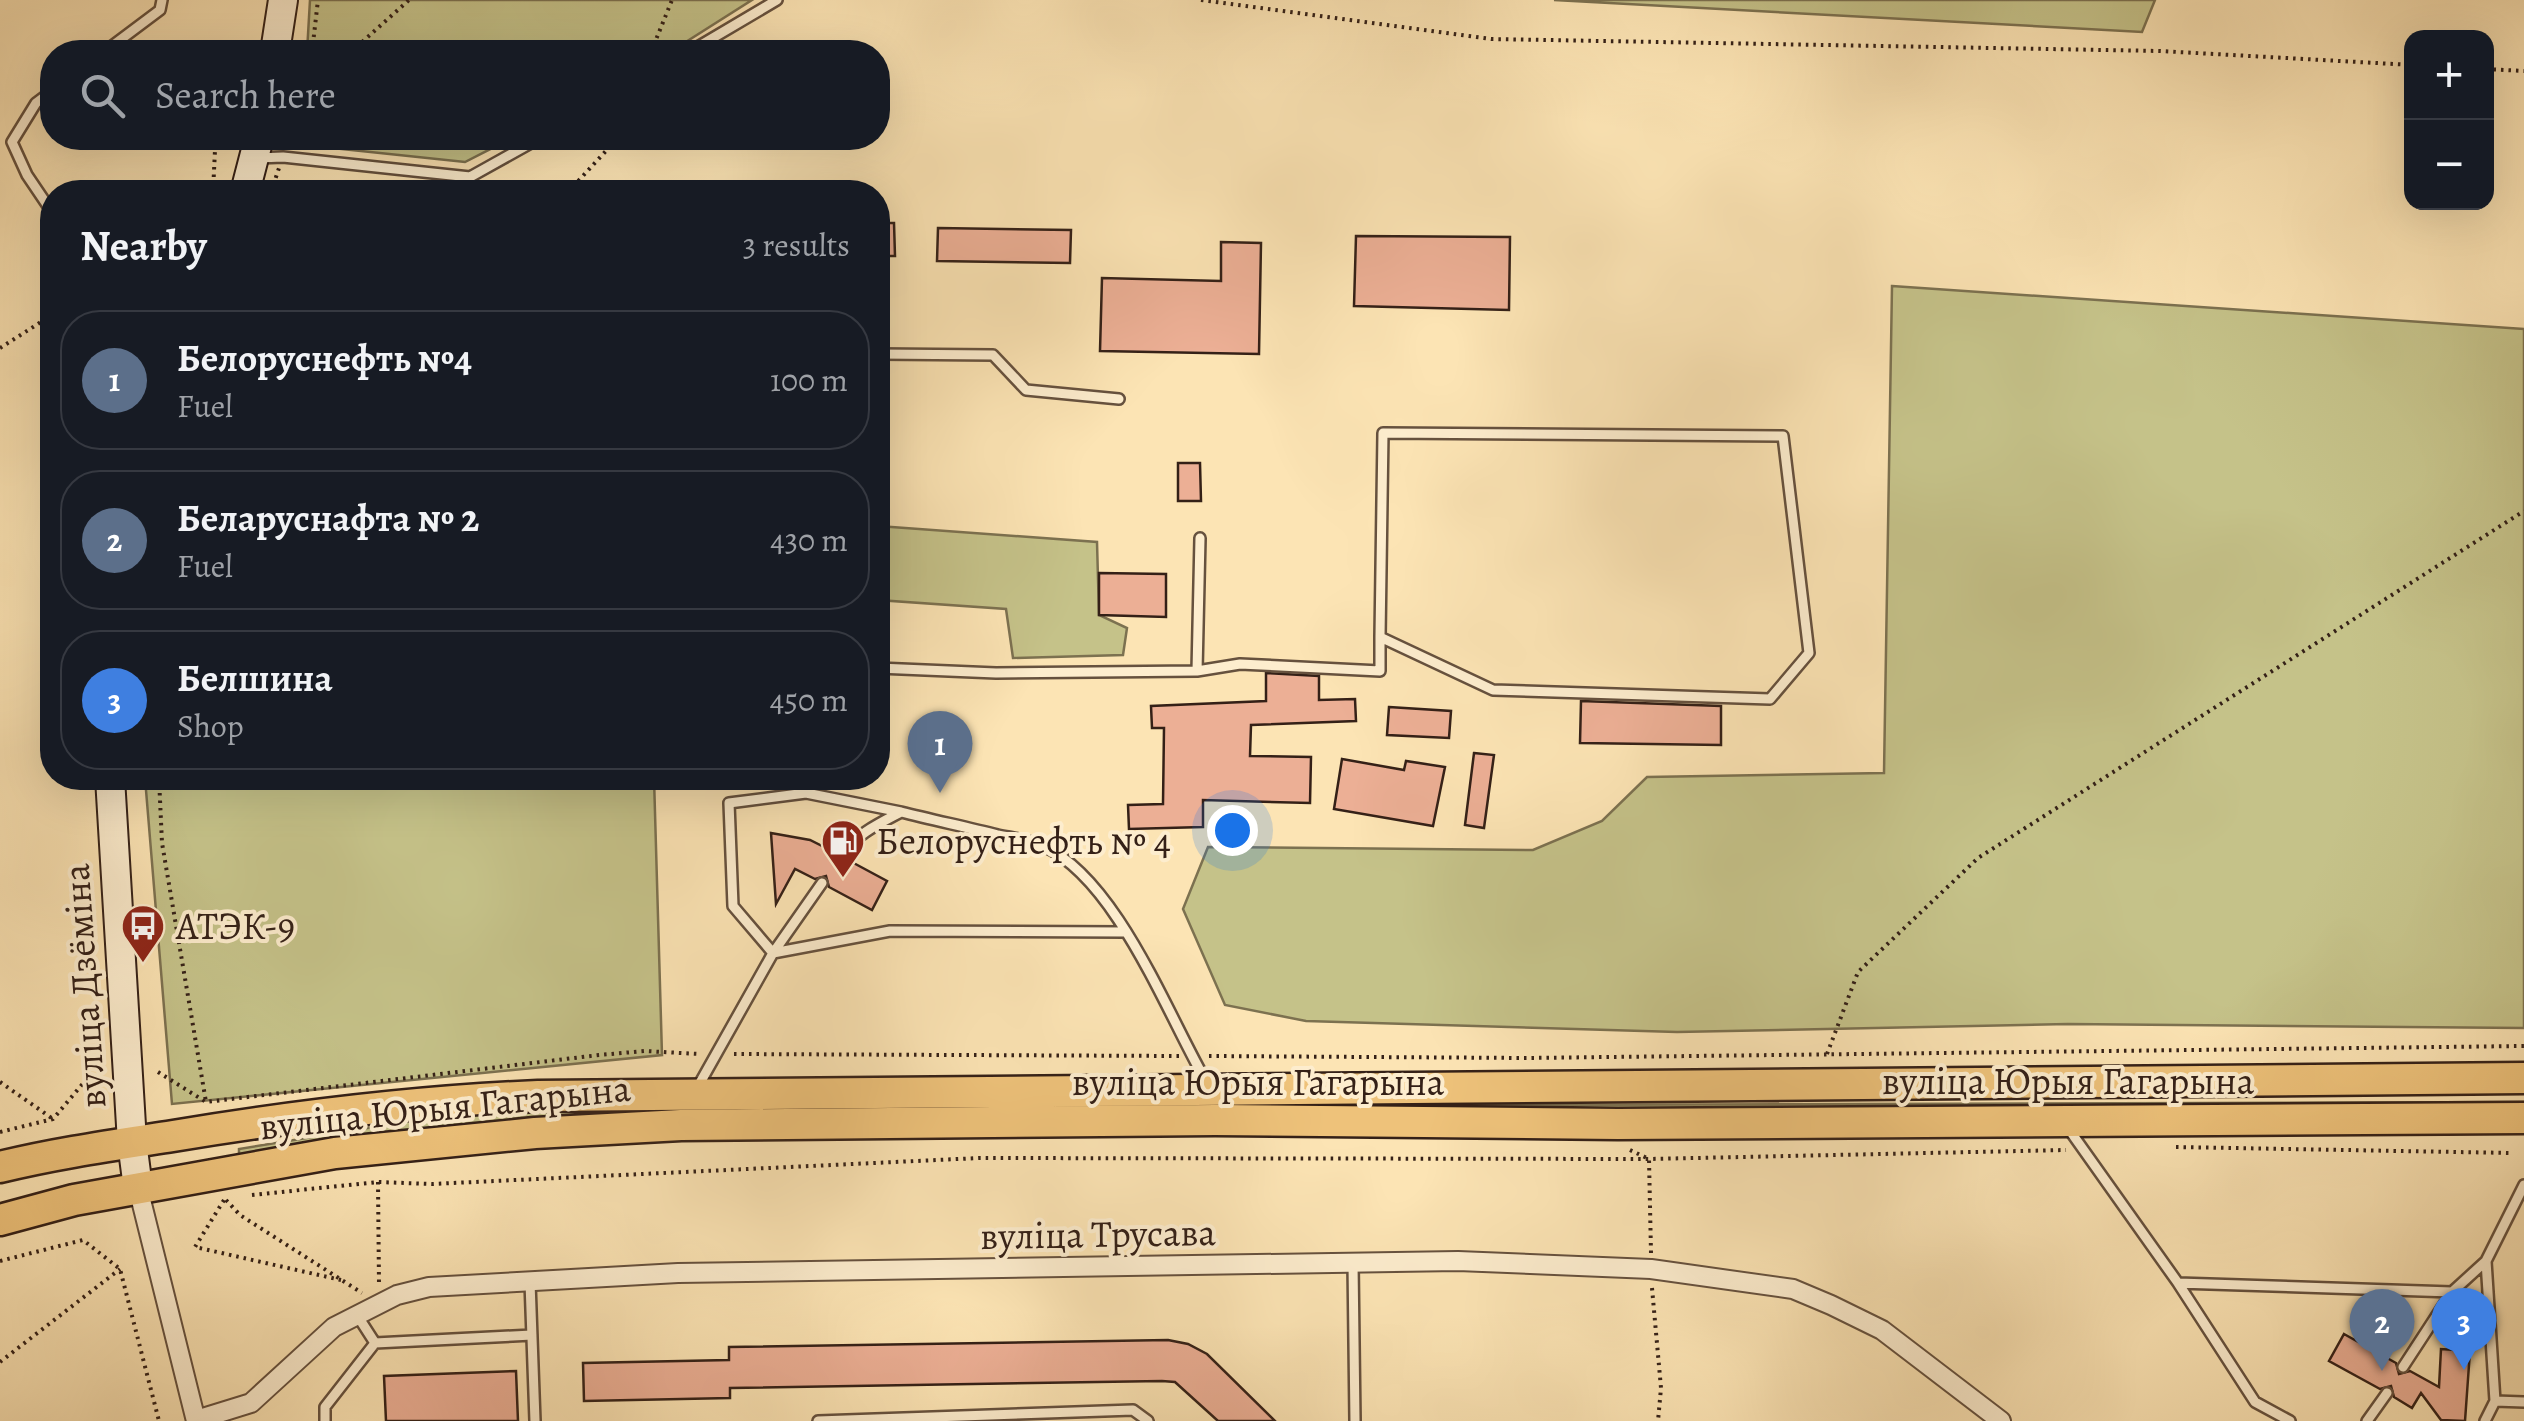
<!DOCTYPE html>
<meta charset="utf-8">
<style>
:root{--surface:#171b24;--page:#242831;--text:#f1f3f6;--muted:#9ea1a6;--line:#363941;--accent:#c59692}
body{margin:0;font-family:Alegreya,serif;background:var(--page);color:var(--text)}
.controls{position:absolute;right:30px;top:30px;display:grid;overflow:hidden;border-radius:20px;box-shadow:0 10px 40px #0002}
.controls button{width:90px;height:90px;display:grid;place-items:center;padding:0;border:0;border-bottom:2px solid var(--line);background:var(--surface);color:var(--text);font:50px sans-serif}
.you{position:absolute;left:1232px;top:830px;width:35px;height:35px;margin:-25px;border:8px solid #fff;border-radius:50%;background:#1a73e8;box-shadow:0 0 0 15px #1a73e833}
.badge{display:grid;place-items:center;width:65px;height:65px;border-radius:50%;background:var(--accent);color:#fff;font-size:32px;font-weight:700}
.pin{position:absolute;translate:-50% -82px;filter:drop-shadow(0 2px 5px #0008)}
.pin::after{content:'';position:absolute;top:52px;width:35px;height:30px;background:inherit;clip-path:polygon(0 0,100% 0,50% 100%)}
.list{margin:0;padding:0;list-style:none}
h2{display:flex;justify-content:space-between;align-items:center;height:130px;margin:0;padding:0 40px;font-size:42px}
h2 small{font-size:32px;font-weight:400;color:var(--muted)}
.list li{display:grid;grid-template-columns:65px 1fr auto;gap:30px;align-items:center;box-sizing:border-box;height:140px;margin:0 20px 20px;padding:0 20px;border:2px solid var(--line);border-radius:40px}
.list b{display:block;font-size:38px;white-space:nowrap}
.list p{margin:0;font-size:32px;white-space:nowrap;color:var(--muted)}
.list em{font-size:32px;font-style:normal;color:var(--muted)}
.icon{flex:none;width:55px;height:55px;fill:none;stroke:currentColor;stroke-width:2;stroke-linecap:round;stroke-linejoin:round}
.map{position:relative;flex:none;width:2524px;height:1421px;overflow:hidden}
.search{position:absolute;background:var(--surface);box-shadow:0 10px 40px #0002;left:40px;top:40px;width:850px;height:110px;display:flex;align-items:center;gap:25px;box-sizing:border-box;padding:0 35px;border-radius:40px;color:var(--muted);font-size:38px}
.panel{position:absolute;background:var(--surface);box-shadow:0 10px 40px #0002;left:40px;top:180px;width:850px;height:610px;border-radius:40px}
.map>svg:first-child{display:block}
.green{fill:#c5c289;stroke:#7c7150;stroke-width:2.5}
.building{fill:#ecaf95;stroke:#342017;stroke-width:2.5}
.lines{fill:none;stroke-linecap:round;stroke-linejoin:round}
.service-casing{stroke:#66513e;stroke-width:14}
.minor-casing{stroke:#66513e;stroke-width:22}
.secondary-casing{stroke:#342017;stroke-width:32}
.primary-casing{stroke:#342017;stroke-width:35}
.path{stroke:#342017;stroke-width:4;stroke-dasharray:2.5 5;stroke-linecap:butt}
.service{stroke:#fdedce;stroke-width:9}
.minor{stroke:#fdedce;stroke-width:18}
.secondary{stroke:#fdedce;stroke-width:28}
.primary{stroke:#eec27a;stroke-width:30}
.labels{text-anchor:middle;stroke-width:8;stroke-linejoin:round;paint-order:stroke}
.poi-label{font-size:38px;fill:#342017;stroke:#fdedce;text-anchor:start}
.street-label{font-size:38px;fill:#342017;stroke:#fdedce}
</style>
<div class="map">
<svg width="2524" height="1421" viewBox="0 0 2524 1421">
<rect width="100%" height="100%" fill="#fce4b4"/>
<filter id="stains"><feTurbulence type="fractalNoise" baseFrequency=".002" numOctaves="4"/><feColorMatrix values="0 0 0 0 .2 0 0 0 0 .09 0 0 0 0 .02 0 0 0 .5 -.17"/></filter>
<radialGradient id="worn" r=".72"><stop offset=".6" stop-color="#630" stop-opacity="0"/><stop offset="1" stop-color="#630" stop-opacity=".3"/></radialGradient>
<!-- green -->
<path class="green" d="M310,0H752L670,52H307Z
M1554,0H2155L2142,32Z
M302,138H512L465,162L323,147Z
M1892,286L2524,329V1028L2068,1024L1677,1032L1306,1021L1225,1005L1183,909L1208,847L1533,850L1602,821L1647,777L1884,773Z
M878,526L1097,542L1099,615L1127,628L1123,655L1013,658L1006,609L878,600Z
M145,778H654L662,1055L172,1104Z
M2524,1102V1107L633,1113L455,1126L239,1157V1149L454,1114L568,1108Z"/>
<!-- building -->
<path class="building" d="M878,223H894L895,256H878Z
M938,228L1071,230L1070,263L937,261Z
M1356,236L1510,237L1509,310L1354,306Z
M1221,242L1261,243L1259,354L1100,351L1102,278L1221,281Z
M1178,463H1200L1201,501H1178Z
M1099,573L1166,574V617L1099,615Z
M1266,673L1319,676V700L1355,699L1356,721L1251,725L1250,756L1311,757L1310,803L1203,800V827L1129,829L1128,805L1163,804L1164,728H1152L1151,706L1266,701Z
M1581,701L1721,706V745L1580,743Z
M1389,707L1451,711L1449,738L1387,735Z
M1474,753L1494,755L1484,828L1465,825Z
M1342,759L1404,770L1406,761L1445,767L1433,826L1334,809Z
M771,833L810,840L834,852L837,863L848,860L887,881L872,910L829,887L826,876L815,879L795,869L776,904Z
M2344,1334L2396,1363L2399,1374L2410,1371L2439,1387L2441,1349L2470,1351L2465,1421L2441,1420L2421,1393L2412,1408L2394,1397L2391,1386L2380,1389L2329,1361Z
M1168,1340L1188,1344L1207,1354L1275,1421H1218L1175,1382L1162,1381L730,1388V1398L584,1401L583,1363L729,1360V1347Z
M516,1371L518,1421H386L384,1376Z"/>
<g class="lines">
<!-- service casing -->
<g class="service-casing">
<path id="service" d="M104,52L160,10L162,0
M689,52L777,0
M52,91L36,103L12,142L27,175L52,212
M258,158L283,157L470,177L540,138
M878,354L993,355L1026,390L1119,399
M878,668L996,673L1197,671L1200,538
M1197,671L1240,664L1380,671V637L1383,433L1783,436L1809,653L1770,699L1493,690L1380,637
M901,812L806,793L729,803L733,906L773,953L890,931L1126,932
M841,856C855,835 878,824 901,812C933,820 966,827 998,835C1012,838 1030,840 1043,846C1117,879 1168,1016 1207,1083
M696,1090L773,953L822,883
M2068,1128L2178,1283L2255,1402L2290,1421
M1353,1263L1355,1421
M530,1282L535,1421
M2178,1283L2452,1292
M357,1315L375,1343L532,1335
M2403,1367L2452,1292L2486,1261L2524,1185
M2495,1401L2524,1402
M325,1421V1407L375,1343
M818,1421L1133,1410L1148,1421
M2367,1421L2387,1393
M2485,1421L2495,1401L2486,1261"/>
</g>
<!-- minor casing -->
<g class="minor-casing">
<path id="minor" d="M138,1188L196,1421
M196,1420L251,1403L334,1327L397,1295L429,1287L678,1273L1458,1261L1651,1269L1793,1289L1831,1305L1882,1330L2001,1421"/>
</g>
<!-- secondary casing -->
<g class="secondary-casing">
<path id="secondary" d="M275,52L283,0
M245,192L259,138
M110,778L132,1142L138,1188"/>
</g>
<!-- primary casing -->
<g class="primary-casing">
<path id="primary" d="M0,1167C57,1153 115,1145 173,1136C294,1116 416,1101 538,1096L2524,1078
M0,1220L74,1200L335,1153L535,1133L681,1125L1215,1120L1618,1124L2524,1118"/>
</g>
<!-- path -->
<path class="path" d="M1201,0L1491,39L2160,51L2412,65
M312,52L318,0
M351,52L409,0
M651,52L672,0
M2486,69L2524,71
M213,192L215,150L221,138
M271,192L279,168
M568,192L618,138
M0,348L52,315
M159,778L162,843L206,1102
M734,1054L1179,1056
M1827,1054L1858,972L1978,858L2524,511
M1209,1056L1526,1058L2524,1046
M158,1072L206,1102L599,1055L645,1051L699,1054
M0,1082L53,1119
M0,1132L53,1119L85,1081
M2176,1147L2512,1153
M1630,1150L1649,1159L1651,1253
M378,1182L379,1285
M252,1195L378,1182L432,1184L979,1158L1649,1159L2066,1150
M224,1200L195,1247L341,1280
M226,1200L240,1215L362,1293
M0,1261L83,1240L120,1269L159,1421
M1652,1288L1661,1388L1658,1421
M0,1362L120,1269"/>
<!-- service -->
<use href="#service" class="service"/>
<!-- minor -->
<use href="#minor" class="minor"/>
<!-- secondary -->
<use href="#secondary" class="secondary"/>
<!-- primary -->
<use href="#primary" class="primary"/>
</g>
<!-- icons -->
<defs>
<g id="fuel-pin" transform="scale(2.25)"><path d="M0 17L-7.5 6A9.5 9.5 0 1 1 7.5 6Z" fill="#8f2418" stroke="#fdedce"/><path d="M-5.5-6h7V0h2V4h1.3V-2.5L3-4.5l.8-.8L6-3V5H2.5V1h-1V6h-7ZM-4.2-4.7v3.2H.2V-4.7Z" fill="#fff"/></g>
<g id="bus-pin" transform="scale(2.25)"><path d="M0 17L-7.5 6A9.5 9.5 0 1 1 7.5 6Z" fill="#8f2418" stroke="#fdedce"/><path d="M-5-6H5V4H4V6H2V4H-2V6H-4V4H-5ZM-3.5-4V0h7V-4ZM-3.5 1.2v1.5H-2V1.2ZM2 1.2v1.5H3.5V1.2Z" fill="#fff"/></g>
</defs>
<g fill-rule="evenodd">
<use href="#fuel-pin" x="843" y="841"/>
<use href="#bus-pin" x="143" y="926"/>
</g>
<g class="labels">
<!-- poi labels -->
<g class="poi-label">
<text x="876" y="854">Белоруснефть № 4</text>
<text x="176" y="939">АТЭК-9</text>
</g>
<!-- street labels -->
<g class="street-label">
<text transform="translate(84 986) rotate(-94)" y="13">вуліца Дзёміна</text>
<text x="2068" y="1094">вуліца Юрыя Гагарына</text>
<text x="1258" y="1095">вуліца Юрыя Гагарына</text>
<text transform="translate(445 1107) rotate(-6)" y="13">вуліца Юрыя Гагарына</text>
<text transform="translate(1098 1234) rotate(-1)" y="13">вуліца Трусава</text>
</g>
</g>
<rect width="100%" height="100%" filter="url(#stains)"/>
<rect width="100%" height="100%" fill="url(#worn)"/>
</svg>
<div class="controls">
<button>+</button>
<button>−</button>
</div>
<div class="you"></div>
<div class="pin badge" style="left:940px;top:793px;background:#5c6f8a">1</div>
<div class="pin badge" style="left:2382px;top:1371px;background:#5c6f8a">2</div>
<div class="pin badge" style="left:2464px;top:1370px;background:#3f7fe0">3</div>
<div class="search"><svg class="icon" aria-label="search" viewBox="0 0 24 24"><circle cx="10" cy="10" r="6"/><path d="M15 15l6 6"/></svg>Search here</div>
<section class="panel">
<h2>Nearby<small>3 results</small></h2>
<ul class="list">
<li><span class="badge" style="background:#5c6f8a">1</span><div><b>Белоруснефть №4</b><p>Fuel</p></div><em>100 m</em></li>
<li><span class="badge" style="background:#5c6f8a">2</span><div><b>Беларуснафта № 2</b><p>Fuel</p></div><em>430 m</em></li>
<li><span class="badge" style="background:#3f7fe0">3</span><div><b>Белшина</b><p>Shop</p></div><em>450 m</em></li>
</ul>
</section>
</div>
